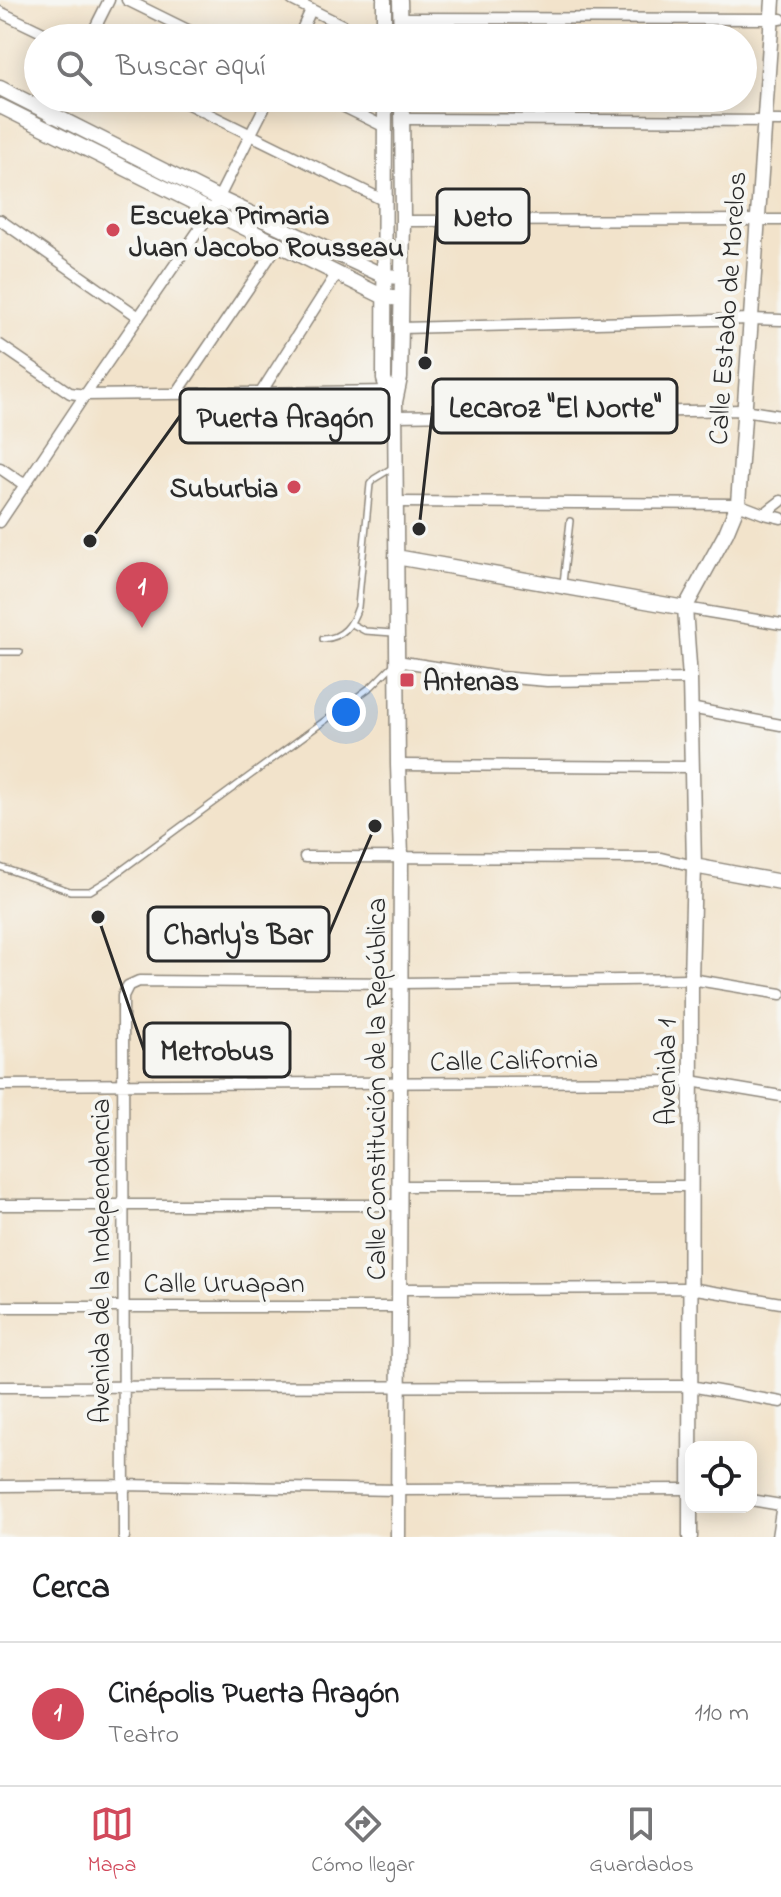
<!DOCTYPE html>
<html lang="es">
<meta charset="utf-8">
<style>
:root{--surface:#fff;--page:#f6f6f6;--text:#202124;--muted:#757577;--line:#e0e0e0;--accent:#d1495b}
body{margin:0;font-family:"Indie Flower",sans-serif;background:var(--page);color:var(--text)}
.controls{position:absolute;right:24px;bottom:24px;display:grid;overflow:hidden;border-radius:16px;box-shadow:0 4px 20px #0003}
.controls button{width:72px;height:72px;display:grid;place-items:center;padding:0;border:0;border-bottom:2px solid var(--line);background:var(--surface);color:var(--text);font:40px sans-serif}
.you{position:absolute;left:346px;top:712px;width:28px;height:28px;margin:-20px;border:6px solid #fff;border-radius:50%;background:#1a73e8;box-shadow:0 0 0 12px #1a73e833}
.badge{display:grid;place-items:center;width:52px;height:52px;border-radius:50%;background:var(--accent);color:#fff;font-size:26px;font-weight:700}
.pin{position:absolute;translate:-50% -66px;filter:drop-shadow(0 2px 4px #0008)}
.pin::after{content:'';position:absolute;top:42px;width:28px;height:24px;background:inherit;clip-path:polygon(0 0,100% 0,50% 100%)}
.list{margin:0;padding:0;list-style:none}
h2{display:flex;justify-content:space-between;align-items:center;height:104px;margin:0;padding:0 32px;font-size:34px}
h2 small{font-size:26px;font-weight:400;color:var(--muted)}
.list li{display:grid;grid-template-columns:52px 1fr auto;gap:24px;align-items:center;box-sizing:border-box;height:144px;padding:0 32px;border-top:2px solid var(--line)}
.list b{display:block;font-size:30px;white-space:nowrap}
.list p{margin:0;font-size:26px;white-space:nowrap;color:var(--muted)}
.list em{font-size:26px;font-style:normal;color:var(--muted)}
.icon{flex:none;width:44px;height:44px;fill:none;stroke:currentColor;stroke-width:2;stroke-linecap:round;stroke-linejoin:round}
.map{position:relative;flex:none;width:781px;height:1537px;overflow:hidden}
.search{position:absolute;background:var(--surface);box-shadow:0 4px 20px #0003;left:24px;right:24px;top:24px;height:88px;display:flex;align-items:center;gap:20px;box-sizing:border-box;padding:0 28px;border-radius:44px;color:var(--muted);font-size:30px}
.sheet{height:248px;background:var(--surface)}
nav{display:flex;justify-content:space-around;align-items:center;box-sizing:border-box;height:112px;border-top:2px solid var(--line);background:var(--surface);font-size:22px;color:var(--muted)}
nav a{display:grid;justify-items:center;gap:4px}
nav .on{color:var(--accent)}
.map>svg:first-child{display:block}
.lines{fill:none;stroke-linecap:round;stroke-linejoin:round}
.lane-casing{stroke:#8e877b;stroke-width:8}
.street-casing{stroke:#8e877b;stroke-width:13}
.secondary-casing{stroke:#8e877b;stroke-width:17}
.lane{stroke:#fff;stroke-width:5}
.street{stroke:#fff;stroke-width:10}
.secondary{stroke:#fff;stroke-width:14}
.poi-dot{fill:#d1495b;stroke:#f6f6f2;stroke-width:3}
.labels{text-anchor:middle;stroke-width:8;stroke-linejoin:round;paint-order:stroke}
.poi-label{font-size:28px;font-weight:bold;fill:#2b2b2b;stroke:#f6f6f2;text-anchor:start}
.street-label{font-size:28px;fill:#2b2b2b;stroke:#f6f6f2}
.leader{fill:none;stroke:#2b2b2b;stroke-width:3}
.callout-dot{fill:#2b2b2b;stroke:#f6f6f2;stroke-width:3}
.callout{fill:#f6f6f2;stroke:#2b2b2b;stroke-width:3}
.callout-label{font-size:30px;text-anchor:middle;font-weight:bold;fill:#2b2b2b}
</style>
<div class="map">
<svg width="781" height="1537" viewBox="0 0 781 1537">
<rect width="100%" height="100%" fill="#f6f6f2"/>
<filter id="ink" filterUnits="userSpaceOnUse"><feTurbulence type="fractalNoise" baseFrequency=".0125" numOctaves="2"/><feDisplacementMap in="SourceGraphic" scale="16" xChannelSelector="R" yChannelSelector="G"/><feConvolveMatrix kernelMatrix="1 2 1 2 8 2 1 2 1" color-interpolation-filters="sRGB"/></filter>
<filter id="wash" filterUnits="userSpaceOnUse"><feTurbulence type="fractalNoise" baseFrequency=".006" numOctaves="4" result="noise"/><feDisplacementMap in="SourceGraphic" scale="32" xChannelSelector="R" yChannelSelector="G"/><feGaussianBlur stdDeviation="1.8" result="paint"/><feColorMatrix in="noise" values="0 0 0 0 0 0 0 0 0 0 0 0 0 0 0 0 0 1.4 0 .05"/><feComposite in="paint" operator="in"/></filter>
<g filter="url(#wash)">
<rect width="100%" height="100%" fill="#f2e3cb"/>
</g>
<g filter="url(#ink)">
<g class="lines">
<!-- lane casing -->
<g class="lane-casing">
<path id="lane" d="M563,583L570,521
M352,624L365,631L393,633
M323,639C343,638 352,625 358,607L370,484L374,479L392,468
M0,652H20
M0,867L70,891H90L108,880L372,686L395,663"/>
</g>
<!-- street casing -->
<g class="street-casing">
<path id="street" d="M127,0L204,38
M292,0L368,38
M0,12L54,38
M400,18L781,19
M90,38L109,0
M298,38L311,10
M176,98L385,201
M326,98L385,127
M52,118L61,98
M402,119L781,121
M0,220L139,317
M403,221L781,220
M401,328L752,319L781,320
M0,345L70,393L85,395L391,391
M177,393L279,243
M260,394L337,273
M396,416L744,410L781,416
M0,468L25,485
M396,502L738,504L764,514L781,518
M764,514L781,501
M0,522L85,395L212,211L269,98
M685,608L781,624
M397,661L500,677L547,681L690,679
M690,708L781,725
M398,765L693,767
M305,857L661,858L694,866
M0,1085L691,1081L781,1096
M401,1186H691
M0,1205H400
M400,1289L690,1288L781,1303
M0,1307H400
M0,1387L690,1386L781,1402
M0,1486L122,1485L397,1490L691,1489
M751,1500L781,1505
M124,1537L123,996L128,986L139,981L402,983L691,979L781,994
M777,1537L781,1511"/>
</g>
<!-- secondary casing -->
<g class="secondary-casing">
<path id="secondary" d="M400,0L401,38
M384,38V0
M0,88L218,198L384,276L402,277
M385,98L384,379L388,391L395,402
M0,106L384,297L401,299
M396,557L685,608
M685,608L690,679L694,866L691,979L690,1537
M685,608L726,533L738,504L773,0
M694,866L781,882
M398,1537L401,856L398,765L395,402L400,378L403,221L402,98"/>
</g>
<!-- lane -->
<use href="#lane" class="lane"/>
<!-- street -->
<use href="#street" class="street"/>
<!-- secondary -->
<use href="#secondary" class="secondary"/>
</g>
</g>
<!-- markers -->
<g class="poi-dot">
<circle cx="113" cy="230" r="8"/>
<circle cx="294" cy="487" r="8"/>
<rect x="399" y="672" width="16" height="16" rx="4"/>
</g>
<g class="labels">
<!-- poi labels -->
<g class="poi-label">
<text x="129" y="224">Escueka Primaria<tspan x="129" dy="32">Juan Jacobo Rousseau</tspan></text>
<text x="278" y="497" text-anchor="end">Suburbia</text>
<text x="423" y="690">Antenas</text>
</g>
<!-- street labels -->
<g class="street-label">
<text transform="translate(726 308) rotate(-86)" y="10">Calle Estado de Morelos</text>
<text transform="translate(514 1059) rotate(-1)" y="10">Calle California</text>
<text transform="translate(665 1072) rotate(-90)" y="10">Avenida 1</text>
<text transform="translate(375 1089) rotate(-90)" y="10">Calle Constitución de la República</text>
<text transform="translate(99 1261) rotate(-90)" y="10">Avenida de la Independencia</text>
<text x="224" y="1292">Calle Uruapan</text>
</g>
</g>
<!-- callouts -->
<path class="leader" d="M425 363L437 216M419 529L433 406M90 541L180 416M375 826L329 934M98 917L144 1050"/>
<g class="callout-dot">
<circle cx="425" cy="363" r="8"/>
<circle cx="419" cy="529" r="8"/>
<circle cx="90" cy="541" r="8"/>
<circle cx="375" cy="826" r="8"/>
<circle cx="98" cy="917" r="8"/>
</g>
<g class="callout">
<rect x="437" y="189" width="92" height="54" rx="8"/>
<rect x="433" y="379" width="244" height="54" rx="8"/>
<rect x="180" y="389" width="209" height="54" rx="8"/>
<rect x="148" y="907" width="181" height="54" rx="8"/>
<rect x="144" y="1023" width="146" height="54" rx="8"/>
</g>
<g class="callout-label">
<text x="483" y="226">Neto</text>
<text x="555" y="417">Lecaroz "El Norte"</text>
<text x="285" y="427">Puerta Aragón</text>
<text x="238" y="944">Charly's Bar</text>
<text x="217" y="1060">Metrobus</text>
</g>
</svg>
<div class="controls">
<button><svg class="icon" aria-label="locate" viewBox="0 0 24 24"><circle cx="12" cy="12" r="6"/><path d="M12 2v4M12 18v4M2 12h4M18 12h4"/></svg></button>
</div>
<div class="you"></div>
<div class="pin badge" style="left:142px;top:628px">1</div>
<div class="search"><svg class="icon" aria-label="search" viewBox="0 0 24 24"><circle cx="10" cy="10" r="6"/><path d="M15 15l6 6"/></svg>Buscar aquí</div>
</div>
<section class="sheet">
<h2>Cerca<small></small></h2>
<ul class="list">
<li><span class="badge">1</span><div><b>Cinépolis Puerta Aragón</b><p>Teatro</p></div><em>110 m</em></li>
</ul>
</section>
<nav>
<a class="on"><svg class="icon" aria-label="map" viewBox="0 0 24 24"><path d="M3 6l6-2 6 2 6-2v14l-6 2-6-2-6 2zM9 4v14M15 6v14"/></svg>Mapa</a>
<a><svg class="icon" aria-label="directions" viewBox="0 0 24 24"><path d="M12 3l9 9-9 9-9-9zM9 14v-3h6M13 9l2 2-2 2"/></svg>Cómo llegar</a>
<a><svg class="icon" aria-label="saved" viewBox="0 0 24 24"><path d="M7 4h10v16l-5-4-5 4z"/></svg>Guardados</a>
</nav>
